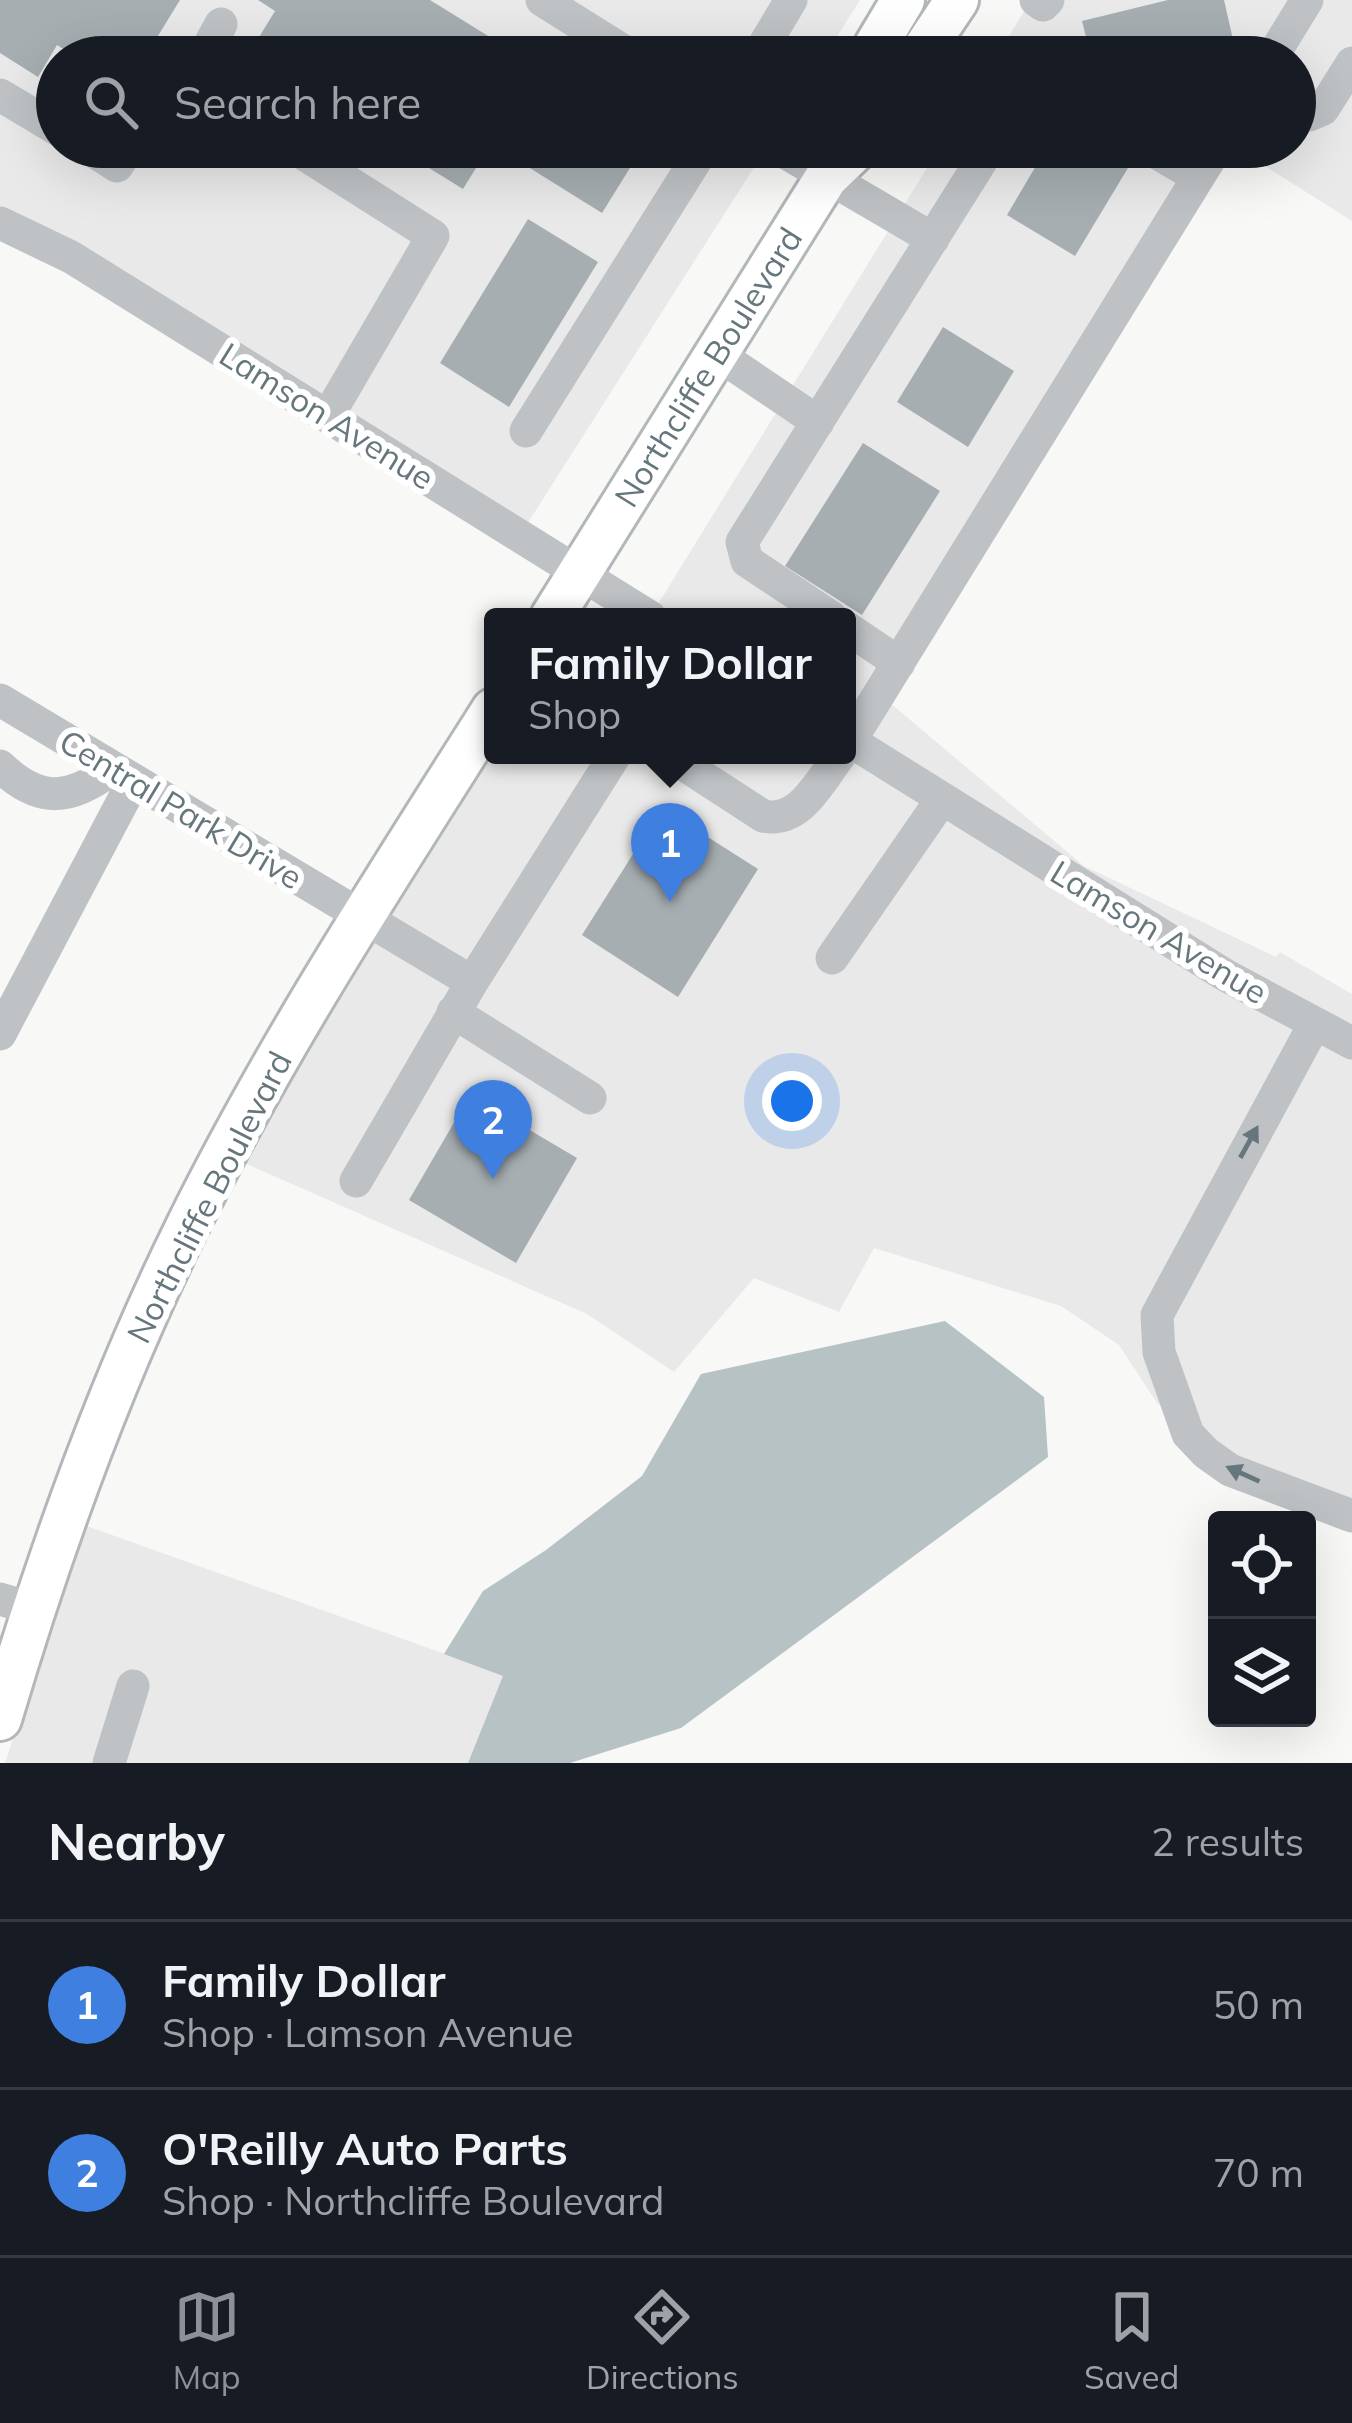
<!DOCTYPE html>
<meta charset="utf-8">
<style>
:root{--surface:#171b24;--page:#242831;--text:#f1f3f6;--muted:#9ea1a6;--line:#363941;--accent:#8c9099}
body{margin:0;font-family:Mulish,sans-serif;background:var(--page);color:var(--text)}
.controls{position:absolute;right:36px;bottom:36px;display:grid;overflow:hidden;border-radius:12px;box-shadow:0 12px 48px #0002}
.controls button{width:108px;height:108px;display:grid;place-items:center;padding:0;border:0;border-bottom:3px solid var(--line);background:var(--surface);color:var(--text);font:60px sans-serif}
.you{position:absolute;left:792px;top:1101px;width:42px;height:42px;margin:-30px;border:9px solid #fff;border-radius:50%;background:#1a73e8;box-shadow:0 0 0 18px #1a73e833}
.badge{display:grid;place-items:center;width:78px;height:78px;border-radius:50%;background:var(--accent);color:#fff;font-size:39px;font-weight:700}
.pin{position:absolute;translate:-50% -99px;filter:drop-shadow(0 3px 6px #0008)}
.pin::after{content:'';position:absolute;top:63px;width:42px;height:36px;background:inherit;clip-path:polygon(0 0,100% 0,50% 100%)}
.popup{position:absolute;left:484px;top:608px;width:372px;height:156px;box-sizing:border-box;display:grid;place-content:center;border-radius:12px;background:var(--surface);filter:drop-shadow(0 3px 9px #0005);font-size:39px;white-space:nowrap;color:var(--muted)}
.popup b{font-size:45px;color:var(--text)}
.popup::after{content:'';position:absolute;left:50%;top:100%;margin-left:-24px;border:24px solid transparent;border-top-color:var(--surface)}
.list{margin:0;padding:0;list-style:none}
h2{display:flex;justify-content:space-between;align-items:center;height:156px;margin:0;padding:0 48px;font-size:51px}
h2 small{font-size:39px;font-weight:400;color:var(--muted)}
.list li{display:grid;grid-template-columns:78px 1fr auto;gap:36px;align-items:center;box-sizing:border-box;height:168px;padding:0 48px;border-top:3px solid var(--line)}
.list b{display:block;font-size:45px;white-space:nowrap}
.list p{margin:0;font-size:39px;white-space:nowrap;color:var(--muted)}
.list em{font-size:39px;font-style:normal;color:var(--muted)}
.icon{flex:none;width:66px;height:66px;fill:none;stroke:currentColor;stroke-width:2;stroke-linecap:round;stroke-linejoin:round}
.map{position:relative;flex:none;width:1352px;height:1763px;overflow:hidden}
.search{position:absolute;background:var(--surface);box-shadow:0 12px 48px #0002;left:36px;right:36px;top:36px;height:132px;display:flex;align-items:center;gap:30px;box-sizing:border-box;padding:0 42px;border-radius:66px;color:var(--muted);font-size:45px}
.sheet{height:492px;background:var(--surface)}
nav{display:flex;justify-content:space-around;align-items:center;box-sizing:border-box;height:168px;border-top:3px solid var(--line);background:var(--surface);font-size:33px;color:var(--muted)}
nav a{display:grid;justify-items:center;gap:6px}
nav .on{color:var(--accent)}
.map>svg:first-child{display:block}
.built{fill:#e9e9e9}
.water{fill:#b6c2c4}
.building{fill:#a6aeb2}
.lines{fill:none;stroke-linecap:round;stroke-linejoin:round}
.major-casing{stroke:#b2b7b9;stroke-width:48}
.minor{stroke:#bec2c5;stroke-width:33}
.major{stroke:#fff;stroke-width:42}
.oneway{fill:#66767d}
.labels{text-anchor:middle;stroke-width:12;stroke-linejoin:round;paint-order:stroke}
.street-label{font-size:33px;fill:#66767d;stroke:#fff}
</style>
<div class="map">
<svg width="1352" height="1763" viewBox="0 0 1352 1763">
<rect width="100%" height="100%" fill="#f8f8f6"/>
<!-- built -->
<path class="built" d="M0,0H860L824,57H57V147H767L517,540L0,230Z
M1031,0H1352V221L1235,147H1295V57H996Z
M940,147H1200L871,687L1084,866L1276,957L1280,952L1352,994V1525L1307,1517L1157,1403L1119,1345L1061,1306L874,1248L839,1312L754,1278L674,1372L587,1314L242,1162L287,1078L493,742V755H847V617H650Z
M81,1524L504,1675L468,1763H5Z"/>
<!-- water -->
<path class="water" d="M945,1321L1044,1397L1048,1457L681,1728L570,1763H468L503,1676L444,1654L483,1591L546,1550L642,1476L701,1374Z"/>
<!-- building -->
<path class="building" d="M0,0H180L145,57H76L57,45L38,77L0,53Z
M258,0H430L522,57H350L343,53L341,57H247L275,11Z
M1168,0H1224L1237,57H1091L1082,21Z
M395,147H489L463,189Z
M496,147H643L602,213Z
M1047,147H1115L1134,158L1075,256L1007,215Z
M528,219L598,262L509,407L440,363Z
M943,327L1014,371L968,447L897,402Z
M863,443L940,491L862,615L785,566Z
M662,808L758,869L678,997L582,935Z
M470,1095L577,1158L516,1263L409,1200Z"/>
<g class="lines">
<!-- major casing -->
<g class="major-casing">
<path id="major" d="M869,57L903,0
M919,57L957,0
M552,617L826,178L858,147
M0,1719C50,1550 109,1385 187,1227C276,1047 386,879 493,710"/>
</g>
<!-- minor -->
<path class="minor" d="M542,0L633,57
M1036,0L1043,5L1048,0
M203,57L221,24
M757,57L791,0
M1272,57L1307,0
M0,95L57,129
M1295,107L1309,115L1323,109L1352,63
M87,147L117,166L129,147
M293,147L433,236L328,416
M776,147L933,239
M1147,147L1198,177
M0,223L71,257L650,617
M716,353L818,422
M526,431L704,147
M831,617L747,561L742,542L990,147
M847,628L899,663
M0,700L472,982L356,1181
M847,739L1225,975L1352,1043
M847,746L1217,147
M669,755L763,816C800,824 820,781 840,755
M0,766C40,805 72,800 113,768
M832,958L942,799
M472,982L615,755
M453,1012L590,1098
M1314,1025L1157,1315L1159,1352L1188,1434L1206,1453L1230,1470L1352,1516
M0,1034L134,780
M0,1599L33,1609
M109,1763L133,1686"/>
<!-- major -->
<use href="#major" class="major"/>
</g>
<!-- one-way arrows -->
<defs><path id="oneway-solid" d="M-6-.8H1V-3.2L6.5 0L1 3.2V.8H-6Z" transform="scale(3)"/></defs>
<g class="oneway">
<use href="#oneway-solid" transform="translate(1249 1142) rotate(-61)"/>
<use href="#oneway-solid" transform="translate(1243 1474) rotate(-156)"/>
</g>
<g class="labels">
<!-- street labels -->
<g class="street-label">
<text transform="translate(708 367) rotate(-58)" y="12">Northcliffe Boulevard</text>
<text transform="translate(327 416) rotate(32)" y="12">Lamson Avenue</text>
<text transform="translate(181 809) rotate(31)" y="12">Central Park Drive</text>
<text transform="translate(1159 932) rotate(31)" y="12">Lamson Avenue</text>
<text transform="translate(209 1197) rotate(-63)" y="12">Northcliffe Boulevard</text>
</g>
</g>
</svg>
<div class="controls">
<button><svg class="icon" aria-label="locate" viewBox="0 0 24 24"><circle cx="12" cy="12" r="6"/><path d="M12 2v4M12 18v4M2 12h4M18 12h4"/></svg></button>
<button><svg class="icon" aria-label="layers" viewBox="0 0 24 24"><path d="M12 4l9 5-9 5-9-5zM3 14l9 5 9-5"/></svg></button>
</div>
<div class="you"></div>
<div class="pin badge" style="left:670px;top:902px;background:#3f7fe0">1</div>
<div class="popup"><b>Family Dollar</b>Shop</div>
<div class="pin badge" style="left:493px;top:1179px;background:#3f7fe0">2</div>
<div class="search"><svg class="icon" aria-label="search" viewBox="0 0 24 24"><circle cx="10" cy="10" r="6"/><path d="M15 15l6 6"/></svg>Search here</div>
</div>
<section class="sheet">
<h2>Nearby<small>2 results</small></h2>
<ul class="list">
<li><span class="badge" style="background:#3f7fe0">1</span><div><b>Family Dollar</b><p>Shop · Lamson Avenue</p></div><em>50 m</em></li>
<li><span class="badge" style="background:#3f7fe0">2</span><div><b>O'Reilly Auto Parts</b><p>Shop · Northcliffe Boulevard</p></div><em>70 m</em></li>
</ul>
</section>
<nav>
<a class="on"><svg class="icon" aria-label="map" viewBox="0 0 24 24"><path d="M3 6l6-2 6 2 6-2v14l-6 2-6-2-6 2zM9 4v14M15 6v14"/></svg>Map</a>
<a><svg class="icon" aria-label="directions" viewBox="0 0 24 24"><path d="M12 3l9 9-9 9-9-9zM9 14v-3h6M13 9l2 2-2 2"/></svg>Directions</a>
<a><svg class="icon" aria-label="saved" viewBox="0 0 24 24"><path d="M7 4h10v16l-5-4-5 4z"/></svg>Saved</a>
</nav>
